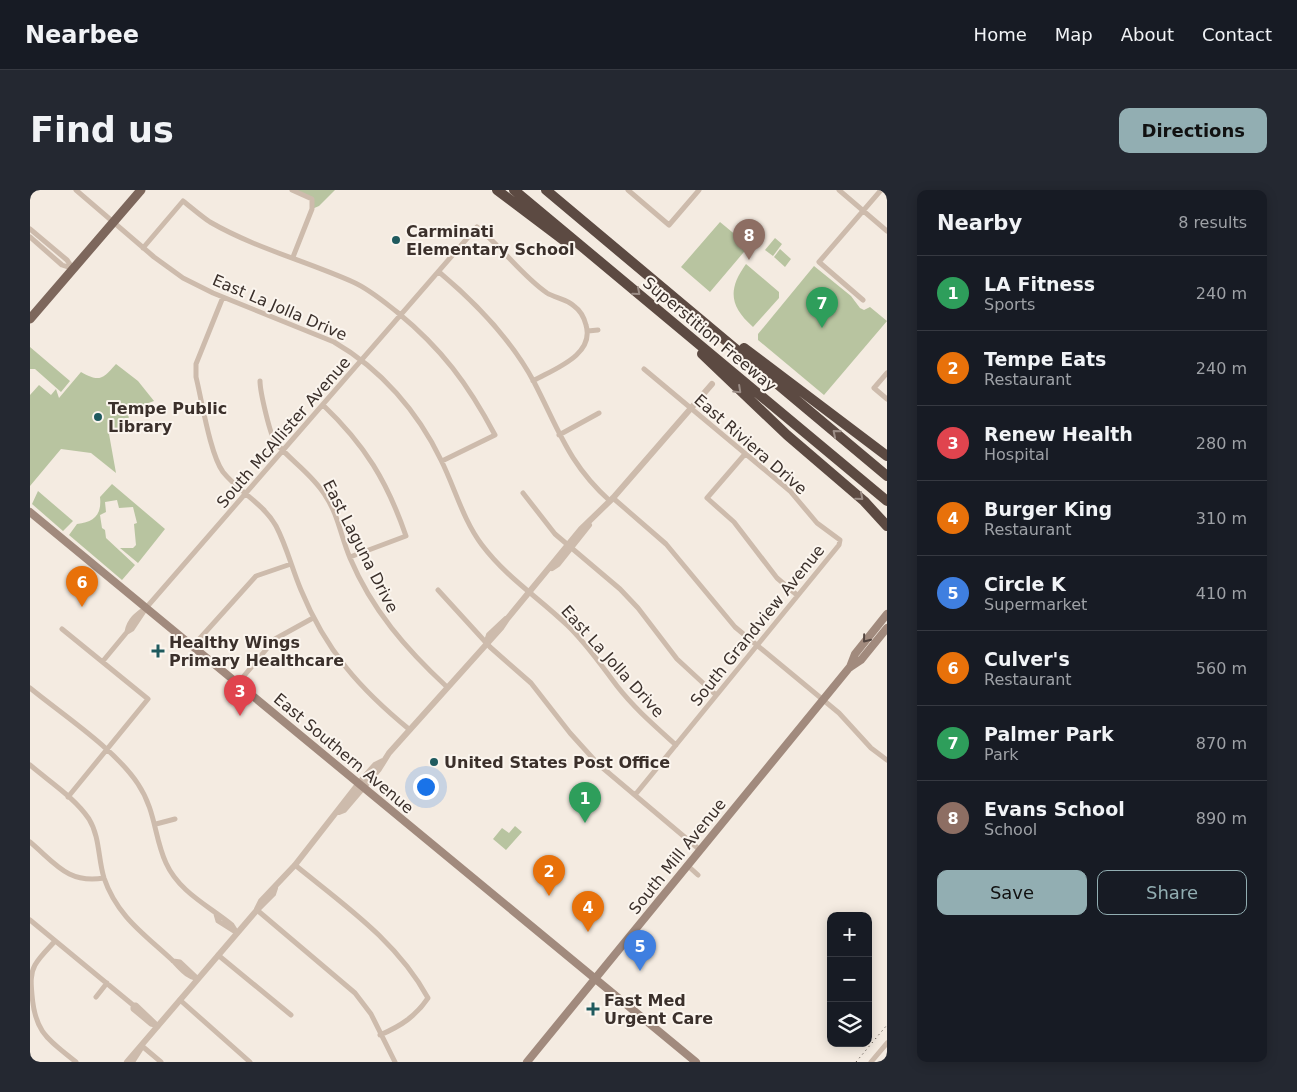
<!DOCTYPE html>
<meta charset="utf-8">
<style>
:root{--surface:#171b24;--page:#242831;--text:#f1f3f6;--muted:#9ea1a6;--line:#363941;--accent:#92aeb2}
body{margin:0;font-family:"DejaVu Sans",sans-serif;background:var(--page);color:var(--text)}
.controls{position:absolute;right:15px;bottom:15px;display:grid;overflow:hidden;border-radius:10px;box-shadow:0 2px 12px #0003}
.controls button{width:45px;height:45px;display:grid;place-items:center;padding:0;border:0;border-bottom:1px solid var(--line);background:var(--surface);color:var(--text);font:25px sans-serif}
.you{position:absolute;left:395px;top:596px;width:18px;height:18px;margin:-12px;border:4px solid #fff;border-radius:50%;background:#1a73e8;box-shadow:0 0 0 8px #1a73e833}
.badge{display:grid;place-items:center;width:32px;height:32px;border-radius:50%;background:var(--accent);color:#fff;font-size:16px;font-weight:700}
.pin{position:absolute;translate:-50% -41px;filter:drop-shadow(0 1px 2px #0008)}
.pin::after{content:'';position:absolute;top:26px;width:18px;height:15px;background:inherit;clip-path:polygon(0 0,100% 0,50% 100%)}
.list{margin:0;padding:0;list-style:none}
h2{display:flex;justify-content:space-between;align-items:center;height:65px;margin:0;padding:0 20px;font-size:21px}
h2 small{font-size:16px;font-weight:400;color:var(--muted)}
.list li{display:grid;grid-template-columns:32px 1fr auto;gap:15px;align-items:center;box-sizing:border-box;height:75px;padding:0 20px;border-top:1px solid var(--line)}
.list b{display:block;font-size:19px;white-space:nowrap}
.list p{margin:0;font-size:16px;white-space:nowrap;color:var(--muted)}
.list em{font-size:16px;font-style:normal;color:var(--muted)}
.actions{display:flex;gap:10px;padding:15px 20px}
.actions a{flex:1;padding:11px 0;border:1px solid var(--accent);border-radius:10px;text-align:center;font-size:18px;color:var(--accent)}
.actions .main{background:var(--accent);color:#111}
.icon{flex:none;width:28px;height:28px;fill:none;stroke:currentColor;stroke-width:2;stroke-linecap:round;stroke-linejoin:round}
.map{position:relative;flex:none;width:857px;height:872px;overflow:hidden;border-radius:10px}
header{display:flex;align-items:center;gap:30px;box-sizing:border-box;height:70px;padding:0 25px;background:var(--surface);border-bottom:1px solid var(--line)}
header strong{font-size:24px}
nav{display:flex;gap:28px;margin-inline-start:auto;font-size:18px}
.intro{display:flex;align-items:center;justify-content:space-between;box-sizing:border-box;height:120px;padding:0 30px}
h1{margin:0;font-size:35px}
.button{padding:12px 22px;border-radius:10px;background:var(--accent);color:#111;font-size:18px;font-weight:700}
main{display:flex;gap:30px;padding:0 30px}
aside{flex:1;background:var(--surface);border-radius:10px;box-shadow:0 2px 12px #0003}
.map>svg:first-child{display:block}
.green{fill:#b8c4a0}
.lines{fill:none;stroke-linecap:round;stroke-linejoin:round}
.minor{stroke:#cdbbac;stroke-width:5}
.tertiary{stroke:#cdbbac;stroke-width:6}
.secondary{stroke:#a18a7d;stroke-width:8}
.primary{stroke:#7d675c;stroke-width:9}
.motorway{stroke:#5c4a42;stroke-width:10}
.rail{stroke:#3b302b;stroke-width:1;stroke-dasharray:1 4;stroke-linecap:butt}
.oneway{stroke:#9c8e87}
.oneway2{stroke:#544640}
.poi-dot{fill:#1f5a5e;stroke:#fbf5ee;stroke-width:2}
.labels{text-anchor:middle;stroke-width:4;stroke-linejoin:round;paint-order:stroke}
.poi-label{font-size:16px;font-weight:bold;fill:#3b302b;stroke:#fbf5ee;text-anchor:start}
.street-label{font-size:16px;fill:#3b302b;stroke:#fbf5ee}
</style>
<header>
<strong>Nearbee</strong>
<nav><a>Home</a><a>Map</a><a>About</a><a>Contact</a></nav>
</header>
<div class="intro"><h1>Find us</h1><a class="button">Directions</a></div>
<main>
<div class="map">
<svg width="857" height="872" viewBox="0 0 857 872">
<rect width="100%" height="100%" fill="#f4ebe1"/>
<!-- green -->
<path class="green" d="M262,0H305L289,16L282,19V9Z
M690,32L719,56L680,102L651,77Z
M745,48L752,54L743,66L735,60Z
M750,59L761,69L755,77L744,67Z
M716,74L749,102V108L723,137C699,116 698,99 716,74Z
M784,76L821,106L830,118L834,120L840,117L857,131L794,205L728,150V144Z
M0,157L40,191L31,202L5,179H0Z
M86,174L108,191L124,211L102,219L95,216V221H98L99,230H96V236L91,237L88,243L79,244L86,283L61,263L31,259L0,296V205L9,195L21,205L26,199L29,208L51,182C69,192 72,190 86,174Z
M82,294L135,339L108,373L90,358H103L106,355L104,334L107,333L103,317L89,318L87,310L75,312L76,322L70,325L72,338L75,340L76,348L105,375L92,390L39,345L47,334C64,332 72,325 70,307Z
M8,301L43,331L33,341L2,314Z
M485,636L492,642L476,660L463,649L472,638L479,643Z"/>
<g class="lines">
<!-- minor -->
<path class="minor" d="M46,0L124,67L153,88L183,103L304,152C351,179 388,222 411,270C425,298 433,330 452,355C477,388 508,407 537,435C556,453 571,475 587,496C605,519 625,536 646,555
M262,0L282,9V19L263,67
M598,0L639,35L669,0
M809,0L857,41
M0,39L37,70L43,79
M0,47L32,75L41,78
M113,58L153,11C162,18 171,26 180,32C225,58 276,71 323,92C339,99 353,111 367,122C412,159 438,194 465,245L412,271
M409,82C446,113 481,149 504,192C529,240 538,273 580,311
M193,107L166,174V187C172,211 180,264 193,282C209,302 234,314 246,336C257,357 262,379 271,400C296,461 330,499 380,540
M833,110L789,72L851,0
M558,141L568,140
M857,183L844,198L857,209
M230,191C230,201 240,246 246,253C261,271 282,284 295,305C308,324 311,347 320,368C342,420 376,459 417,497
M293,215C335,255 357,291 376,346L320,367
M529,245L569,223
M715,264L677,308L704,332L747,388L767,405
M493,303L525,344L590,399L608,418L647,469L686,505
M583,308L636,354L705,437L809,523L841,558L857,570
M408,400L460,457L501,493L540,543L568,574L670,660
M32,439L118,509L38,607
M97,442C99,430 107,424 116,418L447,37C471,56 492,86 517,103C525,108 537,109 544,116C551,121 554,127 556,135C565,165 524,179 503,191
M163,456L226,386L261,374
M73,471L97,442L102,439L116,418
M208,493L245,449L283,428
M0,498C33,525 85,559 108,594C126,621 124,647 136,673C149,702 179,716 202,735L207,743
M0,575C20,592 45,608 59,629C70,647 68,669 74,688C87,726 114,744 141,769C151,778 155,786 168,789
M605,605L809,355L810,350L787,333L760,301L614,179
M126,634L145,629
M0,652C26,674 38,694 74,688
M265,675C314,715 367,751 398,808C386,826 371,836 350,845
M657,675L668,685
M227,720L325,803L341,824L365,872
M186,724L188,731L207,743
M0,730L103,815H106L128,836
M25,751C19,758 10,766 5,775C0,784 1,794 2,805C5,843 18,849 46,872
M188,765L261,825
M143,771L150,772L168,789
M66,807L77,793
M150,810L220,872
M103,815V819L121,834L128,836
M112,856L131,872
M841,872L857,853"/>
<!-- tertiary -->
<path class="tertiary" d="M522,378L528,374L559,335
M457,451L459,445L476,429
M309,622L314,620L349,579L359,563L471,438L477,429L551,339L583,308L682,194
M227,719L231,711L265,675L329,593L345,575L353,571
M97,872L227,720L243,704L245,698
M102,872L111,858"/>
<!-- secondary -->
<path class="secondary" d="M0,322L666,872
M820,477L825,464L857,424
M497,872L819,478L831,470L857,438"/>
<!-- primary -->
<path class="primary" d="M0,129L111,0"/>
<!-- motorway -->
<path class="motorway" d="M467,0L536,52
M484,0L857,311
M516,0L857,286
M714,158L857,266
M672,164L757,245L834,311L857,336"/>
<!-- rail -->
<path class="rail" d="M826,872L857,835"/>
</g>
<!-- one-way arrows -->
<defs><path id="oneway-chevron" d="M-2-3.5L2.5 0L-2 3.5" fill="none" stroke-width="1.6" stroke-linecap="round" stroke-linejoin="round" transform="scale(1.25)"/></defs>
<g class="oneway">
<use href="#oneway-chevron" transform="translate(607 102) rotate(40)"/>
<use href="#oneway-chevron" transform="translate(708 200) rotate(43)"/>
<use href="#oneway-chevron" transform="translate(806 243) rotate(-140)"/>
<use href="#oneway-chevron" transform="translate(830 307) rotate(41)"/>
</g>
<use class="oneway2" href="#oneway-chevron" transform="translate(836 449) rotate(129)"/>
<!-- markers -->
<g class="poi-dot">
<circle cx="366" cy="50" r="5"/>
<circle cx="68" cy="227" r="5"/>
<path d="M125.5 453.5h5v5h5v5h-5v5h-5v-5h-5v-5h5z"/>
<circle cx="404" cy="572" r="5"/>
<path d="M560.5 811.5h5v5h5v5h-5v5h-5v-5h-5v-5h5z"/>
</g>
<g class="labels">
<!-- poi labels -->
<g class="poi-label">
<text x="376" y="47">Carminati<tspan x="376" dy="18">Elementary School</tspan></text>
<text x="78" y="224">Tempe Public<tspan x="78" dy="18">Library</tspan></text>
<text x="139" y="458">Healthy Wings<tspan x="139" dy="18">Primary Healthcare</tspan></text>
<text x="414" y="578">United States Post Office</text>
<text x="574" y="816">Fast Med<tspan x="574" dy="18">Urgent Care</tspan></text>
</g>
<!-- street labels -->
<g class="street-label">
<text transform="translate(250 117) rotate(23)" y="6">East La Jolla Drive</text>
<text transform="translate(680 144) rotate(40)" y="6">Superstition Freeway</text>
<text transform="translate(253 242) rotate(-49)" y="6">South McAllister Avenue</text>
<text transform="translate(721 254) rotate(41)" y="6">East Riviera Drive</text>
<text transform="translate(331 356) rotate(63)" y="6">East Laguna Drive</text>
<text transform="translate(727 435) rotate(-51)" y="6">South Grandview Avenue</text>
<text transform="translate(583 471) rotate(48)" y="6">East La Jolla Drive</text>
<text transform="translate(314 563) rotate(40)" y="6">East Southern Avenue</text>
<text transform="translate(647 666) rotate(-51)" y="6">South Mill Avenue</text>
</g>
</g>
</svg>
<div class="controls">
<button>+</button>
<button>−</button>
<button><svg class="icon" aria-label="layers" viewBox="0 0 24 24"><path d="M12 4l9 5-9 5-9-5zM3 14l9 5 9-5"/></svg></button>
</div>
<div class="you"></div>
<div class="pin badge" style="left:555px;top:633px;background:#2e9e5b">1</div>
<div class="pin badge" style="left:519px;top:706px;background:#e8710a">2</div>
<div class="pin badge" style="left:210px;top:526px;background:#e0444e">3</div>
<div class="pin badge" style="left:558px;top:742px;background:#e8710a">4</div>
<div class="pin badge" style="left:610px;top:781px;background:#3f7fe0">5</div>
<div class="pin badge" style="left:52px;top:417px;background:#e8710a">6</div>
<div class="pin badge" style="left:792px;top:138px;background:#2e9e5b">7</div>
<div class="pin badge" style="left:719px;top:70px;background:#8d6e63">8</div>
</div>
<aside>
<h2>Nearby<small>8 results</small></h2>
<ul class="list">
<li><span class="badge" style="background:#2e9e5b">1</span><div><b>LA Fitness</b><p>Sports</p></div><em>240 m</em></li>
<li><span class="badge" style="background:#e8710a">2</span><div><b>Tempe Eats</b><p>Restaurant</p></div><em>240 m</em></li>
<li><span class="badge" style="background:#e0444e">3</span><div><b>Renew Health</b><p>Hospital</p></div><em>280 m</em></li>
<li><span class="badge" style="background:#e8710a">4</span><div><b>Burger King</b><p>Restaurant</p></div><em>310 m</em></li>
<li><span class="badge" style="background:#3f7fe0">5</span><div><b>Circle K</b><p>Supermarket</p></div><em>410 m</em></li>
<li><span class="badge" style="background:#e8710a">6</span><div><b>Culver's</b><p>Restaurant</p></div><em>560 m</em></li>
<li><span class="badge" style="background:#2e9e5b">7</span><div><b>Palmer Park</b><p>Park</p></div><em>870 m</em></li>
<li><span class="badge" style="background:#8d6e63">8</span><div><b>Evans School</b><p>School</p></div><em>890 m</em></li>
</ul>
<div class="actions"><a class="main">Save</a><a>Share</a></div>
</aside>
</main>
